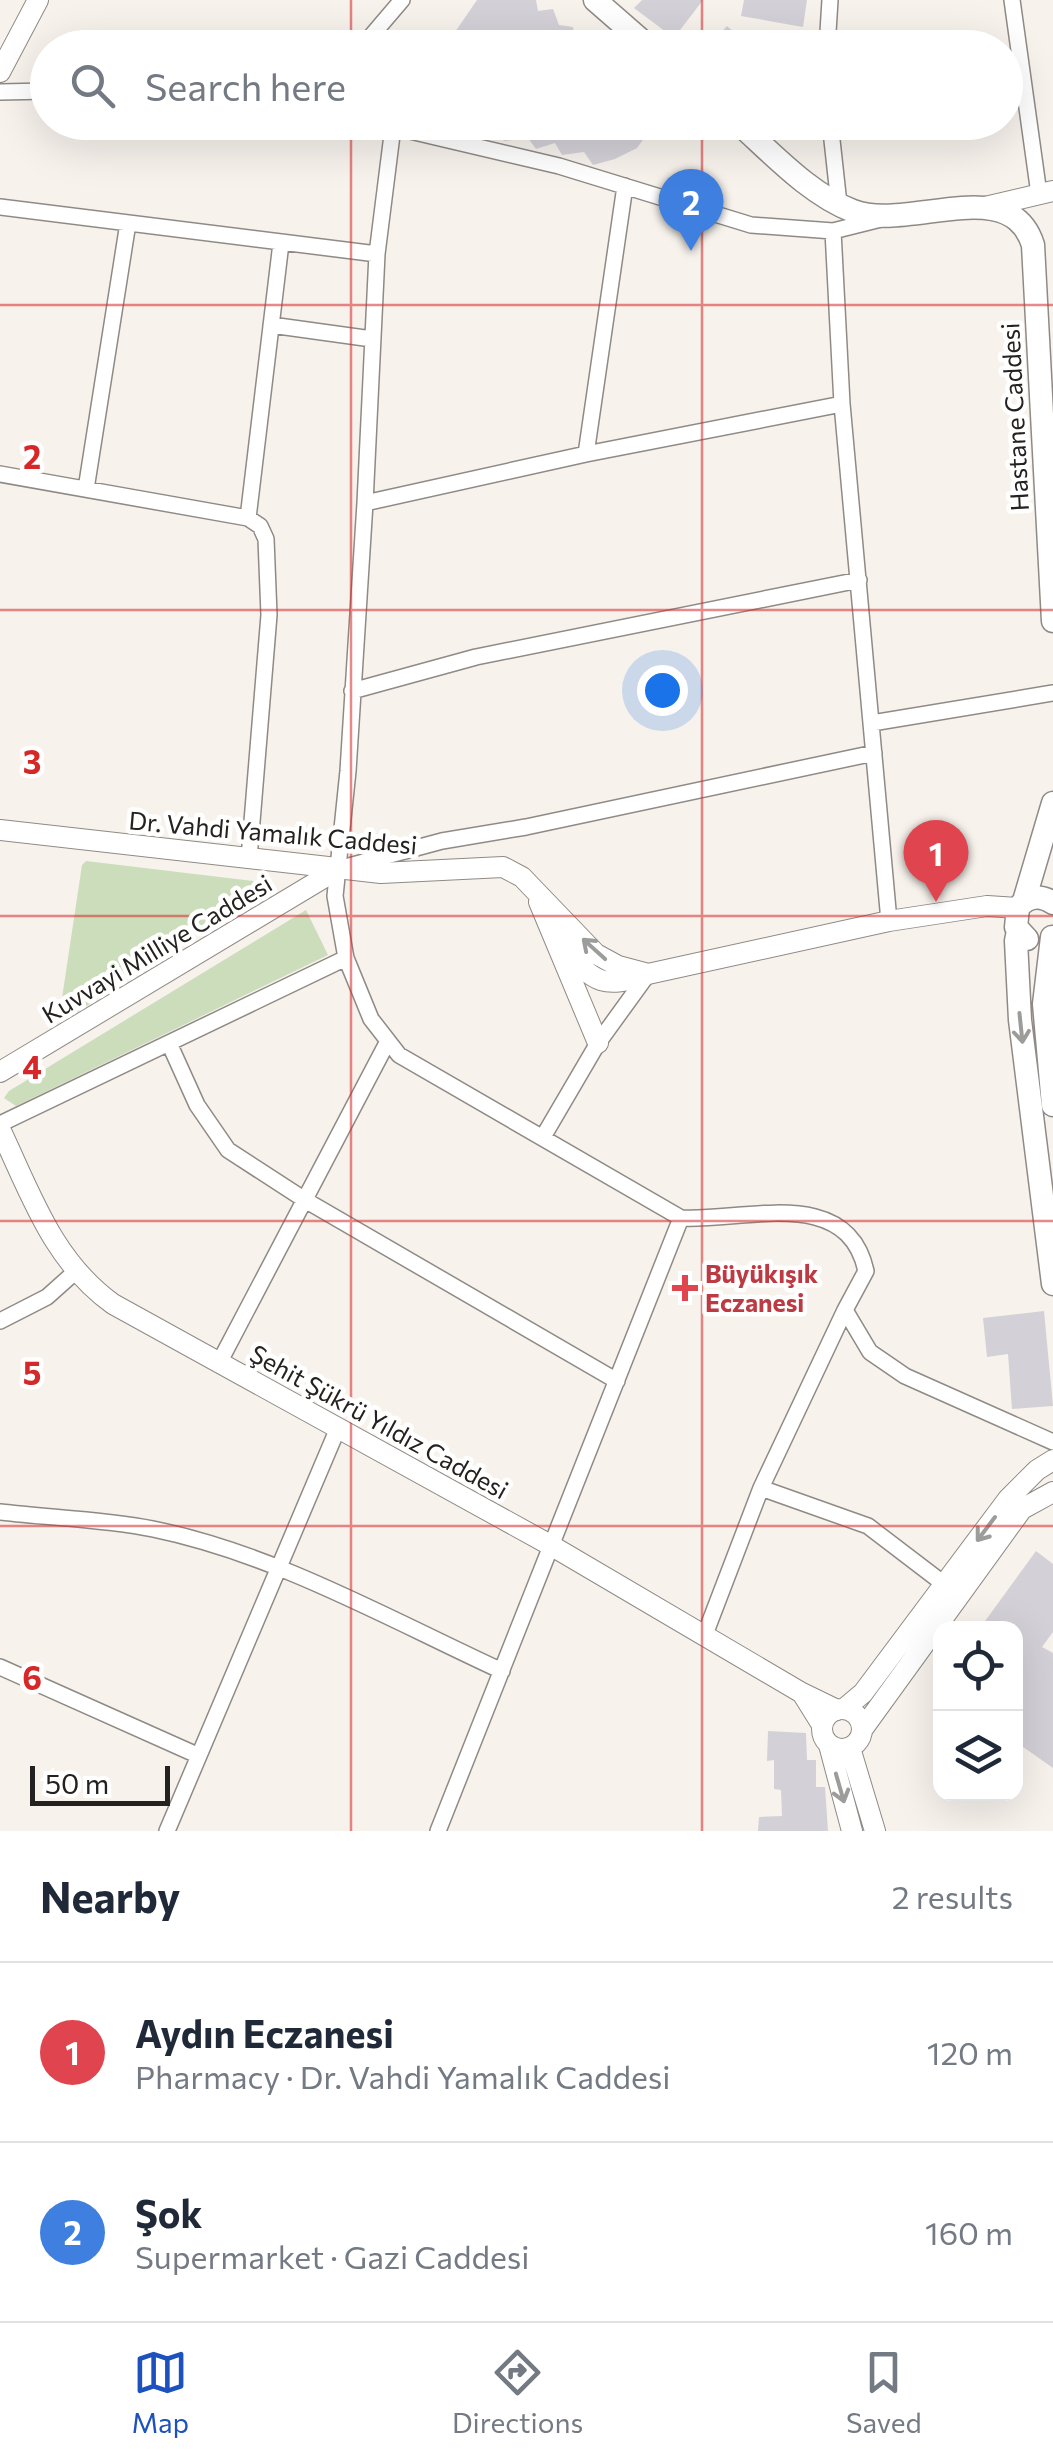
<!DOCTYPE html>
<meta charset="utf-8">
<style>
:root{--surface:#fff;--page:#f6f6f7;--text:#1f2937;--muted:#747a83;--line:#e0e1e3;--accent:#1d51be}
body{margin:0;font-family:Commissioner,sans-serif;background:var(--page);color:var(--text)}
.controls{position:absolute;right:30px;bottom:30px;display:grid;overflow:hidden;border-radius:20px;box-shadow:0 10px 40px #0002}
.controls button{width:90px;height:90px;display:grid;place-items:center;padding:0;border:0;border-bottom:2px solid var(--line);background:var(--surface);color:var(--text);font:50px sans-serif}
.scale{position:absolute;left:30px;bottom:25px;width:140px;box-sizing:border-box;padding-left:10px;border:5px solid #242220;border-top:0;font-size:28px;line-height:35px;white-space:nowrap;color:#242220;-webkit-text-stroke:8px #fff;paint-order:stroke}
.you{position:absolute;left:662px;top:690px;width:35px;height:35px;margin:-25px;border:8px solid #fff;border-radius:50%;background:#1a73e8;box-shadow:0 0 0 15px #1a73e833}
.badge{display:grid;place-items:center;width:65px;height:65px;border-radius:50%;background:var(--accent);color:#fff;font-size:32px;font-weight:700}
.pin{position:absolute;translate:-50% -82px;filter:drop-shadow(0 2px 5px #0008)}
.pin::after{content:'';position:absolute;top:52px;width:35px;height:30px;background:inherit;clip-path:polygon(0 0,100% 0,50% 100%)}
.list{margin:0;padding:0;list-style:none}
h2{display:flex;justify-content:space-between;align-items:center;height:130px;margin:0;padding:0 40px;font-size:42px}
h2 small{font-size:32px;font-weight:400;color:var(--muted)}
.list li{display:grid;grid-template-columns:65px 1fr auto;gap:30px;align-items:center;box-sizing:border-box;height:180px;padding:0 40px;border-top:2px solid var(--line)}
.list b{display:block;font-size:38px;white-space:nowrap}
.list p{margin:0;font-size:32px;white-space:nowrap;color:var(--muted)}
.list em{font-size:32px;font-style:normal;color:var(--muted)}
.icon{flex:none;width:55px;height:55px;fill:none;stroke:currentColor;stroke-width:2;stroke-linecap:round;stroke-linejoin:round}
.map{position:relative;flex:none;width:1053px;height:1831px;overflow:hidden}
.search{position:absolute;background:var(--surface);box-shadow:0 10px 40px #0002;left:30px;right:30px;top:30px;height:110px;display:flex;align-items:center;gap:25px;box-sizing:border-box;padding:0 35px;border-radius:55px;color:var(--muted);font-size:38px}
.sheet{height:490px;background:var(--surface)}
nav{display:flex;justify-content:space-around;align-items:center;box-sizing:border-box;height:140px;border-top:2px solid var(--line);background:var(--surface);font-size:28px;color:var(--muted)}
nav a{display:grid;justify-items:center;gap:5px}
nav .on{color:var(--accent)}
.map>svg:first-child{display:block}
.green{fill:#cbddbb}
.building{fill:#d3d1d7}
.lines{fill:none;stroke-linecap:round;stroke-linejoin:round}
.minor-casing{stroke:#8f8a85;stroke-width:18}
.tertiary-casing{stroke:#8f8a85;stroke-width:22}
.secondary-casing{stroke:#8f8a85;stroke-width:25}
.minor{stroke:#fff;stroke-width:15}
.tertiary{stroke:#fff;stroke-width:20}
.secondary{stroke:#fff;stroke-width:22}
.oneway{stroke:#9c9c9b}
.grid{fill:none;stroke:#d62828;stroke-width:2.5;stroke-opacity:0.55}
.health-dot{fill:#e0444e;stroke:#fff;stroke-width:4}
.labels{text-anchor:middle;stroke-width:9;stroke-linejoin:round;paint-order:stroke}
.street-label{font-size:25px;fill:#242220;stroke:#fff}
.health-label{font-size:25px;font-weight:bold;fill:#be3a42;stroke:#fff;text-anchor:start}
.grid-label{font-size:32px;text-anchor:middle;font-weight:bold;fill:#d62828;stroke:#fff;stroke-width:9;stroke-linejoin:round;paint-order:stroke}
</style>
<div class="map">
<svg width="1053" height="1831" viewBox="0 0 1053 1831">
<rect width="100%" height="100%" fill="#f7f2ec"/>
<!-- green -->
<path class="green" d="M86,861L253,881L262,892L68,1018H59L82,865Z
M306,910L328,955L16,1106L4,1098L9,1091Z"/>
<!-- building -->
<path class="building" d="M477,0H536L538,11L553,9L559,25L573,27L576,48H444Z
M642,0H703L674,38L634,8Z
M744,0H807L803,27L741,16Z
M727,26L752,48H707Z
M489,122H656L637,148L615,159L593,165L584,152L562,155L555,143L536,149L528,138L504,141Z
M1044,1311L1053,1406L1012,1409L1008,1354L987,1357L983,1318Z
M1036,1551L1053,1564V1632L1042,1647L1053,1653V1768L1016,1742V1628H980Z
M768,1731L806,1733L807,1760H816V1787H825L828,1831H758L759,1817L782,1816L781,1790L774,1789V1760L767,1761Z"/>
<g class="lines">
<!-- minor casing -->
<g class="minor-casing">
<path id="minor" d="M1012,0L1039,194
M361,48L402,0
M827,48L830,0
M0,92L48,91
M362,122L393,127L559,166L751,225L833,231L881,219
M830,122L839,204
M393,127L377,254L365,503L348,771L335,896L346,958L371,1019L399,1055L681,1218C743,1222 847,1184 866,1271L845,1310L870,1352L905,1376L1053,1442
M0,207L377,254
M833,231L842,404L889,921
M271,325L372,339
M586,454L625,186
M0,474L248,518L260,526L266,539L269,615L249,858
M86,489L128,223
M365,503L586,454L842,404
M248,518L281,243
M352,691L476,657L859,580
M872,723L1053,693
M349,866L442,841L526,827L874,753
M169,1043L197,1105L228,1150L305,1200L617,1381
M0,1124L346,958
M543,1137L598,1043L648,974
M0,1321L47,1297L75,1272
M219,1363L388,1041
M761,1488L868,1526L944,1584
M0,1512C51,1518 103,1519 153,1529C275,1554 389,1619 502,1671
M704,1637L761,1488L845,1310
M0,1667L197,1755
M167,1831L338,1428
M438,1831L681,1218"/>
</g>
<!-- tertiary casing -->
<g class="tertiary-casing">
<path id="tertiary" d="M0,72L38,0
M985,207L1053,191
M0,830L381,873L503,867L522,877L596,954L618,966L648,974C596,992 593,978 558,943
M539,902L598,1043
M648,974L889,921L987,906L1018,908
M0,1072L340,868
M0,1129C31,1194 52,1260 113,1304L552,1546L802,1693
M822 1729a20 20 0 1 1 40 0a20 20 0 1 1-40 0Z
M844,1709L863,1693L1008,1499L1037,1470L1053,1460
M822,1725L802,1693L837,1710
M862,1730L1022,1509L1053,1492
M829,1745L852,1831
M850,1748L875,1831"/>
</g>
<!-- secondary casing -->
<g class="secondary-casing">
<path id="secondary" d="M595,0L650,48
M737,122C772,153 809,194 853,211C908,232 1010,172 1033,245L1053,621
M1024,901L1053,803
M1018,931L1016,941L1020,1020L1053,1284
M1052,937L1044,1004L1053,1105
M1027,939L1016,927L1018,908C1027,896 1040,894 1053,903"/>
</g>
<!-- minor -->
<use href="#minor" class="minor"/>
<!-- tertiary -->
<use href="#tertiary" class="tertiary"/>
<!-- secondary -->
<use href="#secondary" class="secondary"/>
</g>
<!-- one-way arrows -->
<defs><path id="oneway-shaft" d="M-6 0H5M1.5-3L5.5 0L1.5 3" fill="none" stroke-width="1.6" stroke-linecap="round" stroke-linejoin="round" transform="scale(2.5)"/></defs>
<g class="oneway">
<use href="#oneway-shaft" transform="translate(594 949) rotate(-138)"/>
<use href="#oneway-shaft" transform="translate(1021 1028) rotate(84)"/>
<use href="#oneway-shaft" transform="translate(986 1529) rotate(127)"/>
<use href="#oneway-shaft" transform="translate(840 1788) rotate(74)"/>
</g>
<!-- grid -->
<path class="grid" d="M351,0V48M702,0V48M351,122V1831M702,122V1831M0,305H1053M0,610H1053M0,916H1053M0,1221H1053M0,1526H1053"/>
<!-- markers -->
<path class="health-dot" d="M680 1273h10v10h10v10h-10v10h-10v-10h-10v-10h10z"/>
<g class="labels">
<!-- street labels -->
<g class="street-label">
<text transform="translate(1015 417) rotate(-93)" y="9">Hastane Caddesi</text>
<text transform="translate(273 833) rotate(5)" y="9">Dr. Vahdi Yamalık Caddesi</text>
<text transform="translate(157 949) rotate(-31)" y="9">Kuvvayi Milliye Caddesi</text>
<text transform="translate(379 1422) rotate(29)" y="9">Şehit Şükrü Yıldız Caddesi</text>
</g>
<!-- health labels -->
<g class="health-label">
<text x="705" y="1283">Büyükışık<tspan x="705" dy="29">Eczanesi</tspan></text>
</g>
</g>
<g class="grid-label">
<text x="32" y="469">2</text>
<text x="32" y="774">3</text>
<text x="32" y="1079">4</text>
<text x="32" y="1385">5</text>
<text x="32" y="1690">6</text>
</g>
</svg>
<div class="controls">
<button><svg class="icon" aria-label="locate" viewBox="0 0 24 24"><circle cx="12" cy="12" r="6"/><path d="M12 2v4M12 18v4M2 12h4M18 12h4"/></svg></button>
<button><svg class="icon" aria-label="layers" viewBox="0 0 24 24"><path d="M12 4l9 5-9 5-9-5zM3 14l9 5 9-5"/></svg></button>
</div>
<div class="scale">50 m</div>
<div class="you"></div>
<div class="pin badge" style="left:936px;top:902px;background:#e0444e">1</div>
<div class="pin badge" style="left:691px;top:251px;background:#3f7fe0">2</div>
<div class="search"><svg class="icon" aria-label="search" viewBox="0 0 24 24"><circle cx="10" cy="10" r="6"/><path d="M15 15l6 6"/></svg>Search here</div>
</div>
<section class="sheet">
<h2>Nearby<small>2 results</small></h2>
<ul class="list">
<li><span class="badge" style="background:#e0444e">1</span><div><b>Aydın Eczanesi</b><p>Pharmacy · Dr. Vahdi Yamalık Caddesi</p></div><em>120 m</em></li>
<li><span class="badge" style="background:#3f7fe0">2</span><div><b>Şok</b><p>Supermarket · Gazi Caddesi</p></div><em>160 m</em></li>
</ul>
</section>
<nav>
<a class="on"><svg class="icon" aria-label="map" viewBox="0 0 24 24"><path d="M3 6l6-2 6 2 6-2v14l-6 2-6-2-6 2zM9 4v14M15 6v14"/></svg>Map</a>
<a><svg class="icon" aria-label="directions" viewBox="0 0 24 24"><path d="M12 3l9 9-9 9-9-9zM9 14v-3h6M13 9l2 2-2 2"/></svg>Directions</a>
<a><svg class="icon" aria-label="saved" viewBox="0 0 24 24"><path d="M7 4h10v16l-5-4-5 4z"/></svg>Saved</a>
</nav>
